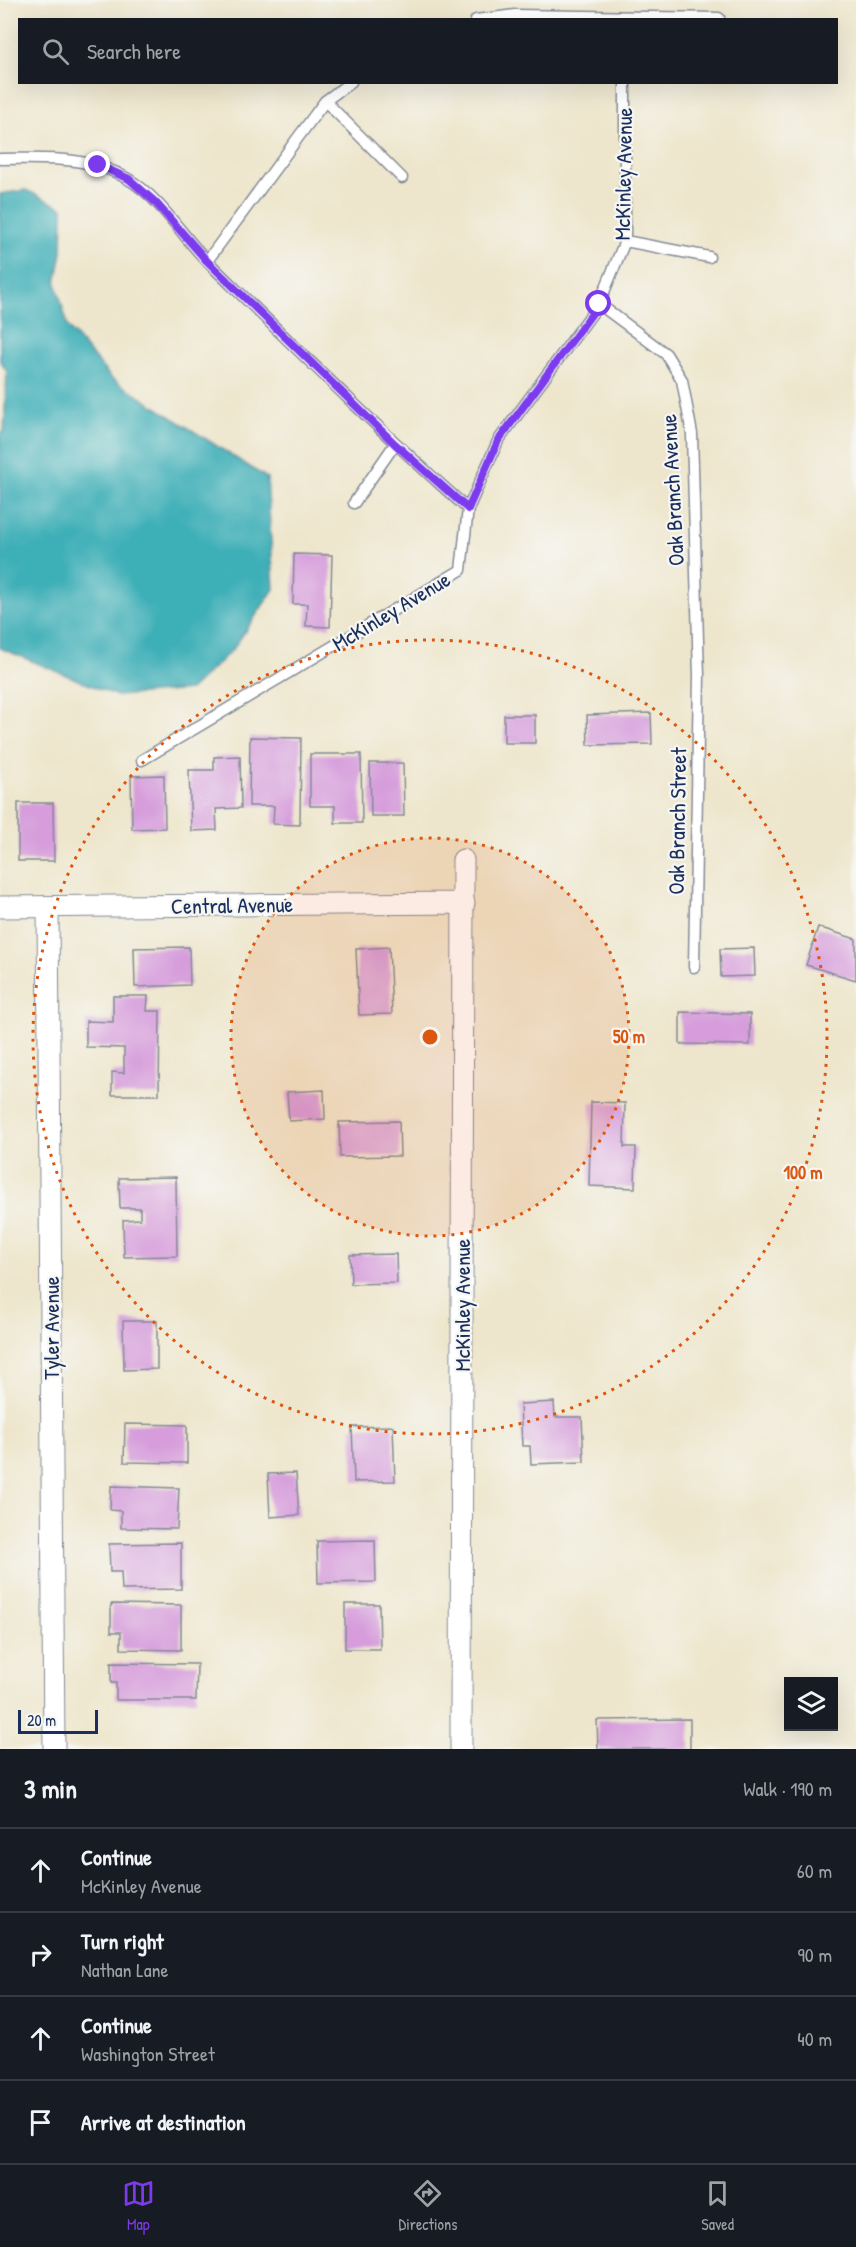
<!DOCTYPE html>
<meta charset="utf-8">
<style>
:root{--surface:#171b24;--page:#20242c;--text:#f1f3f6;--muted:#9ea1a6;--line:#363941;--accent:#7c3aed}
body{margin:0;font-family:"Patrick Hand",sans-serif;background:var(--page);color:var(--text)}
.controls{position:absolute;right:18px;bottom:18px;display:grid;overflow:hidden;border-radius:0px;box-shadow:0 6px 24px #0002}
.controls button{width:54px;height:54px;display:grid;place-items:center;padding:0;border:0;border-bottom:2px solid var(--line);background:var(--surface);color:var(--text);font:30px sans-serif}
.scale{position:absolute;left:18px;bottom:15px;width:80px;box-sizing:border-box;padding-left:6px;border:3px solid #1b2f5e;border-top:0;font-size:16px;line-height:21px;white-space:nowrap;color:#1b2f5e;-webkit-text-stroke:4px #f6f6f2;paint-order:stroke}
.stop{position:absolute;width:18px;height:18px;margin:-14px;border:4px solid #7c3aed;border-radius:50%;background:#fff}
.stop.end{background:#7c3aed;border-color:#fff;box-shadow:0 2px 6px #0008}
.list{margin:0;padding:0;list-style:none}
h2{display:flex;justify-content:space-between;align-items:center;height:78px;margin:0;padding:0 24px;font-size:26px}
h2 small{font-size:20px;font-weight:400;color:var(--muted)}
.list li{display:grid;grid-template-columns:39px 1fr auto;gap:18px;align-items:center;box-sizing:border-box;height:84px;padding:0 24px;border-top:2px solid var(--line)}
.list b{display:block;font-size:22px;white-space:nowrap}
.list p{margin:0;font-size:20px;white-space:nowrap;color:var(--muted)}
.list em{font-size:20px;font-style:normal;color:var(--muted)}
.icon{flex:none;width:33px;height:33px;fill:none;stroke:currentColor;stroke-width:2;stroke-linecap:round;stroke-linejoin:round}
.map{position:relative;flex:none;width:856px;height:1749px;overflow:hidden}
.search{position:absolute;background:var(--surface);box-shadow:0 6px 24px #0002;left:18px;right:18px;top:18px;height:66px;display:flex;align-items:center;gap:15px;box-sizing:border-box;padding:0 21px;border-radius:0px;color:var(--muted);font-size:22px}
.sheet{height:414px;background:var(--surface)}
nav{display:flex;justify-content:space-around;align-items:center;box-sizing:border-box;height:84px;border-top:2px solid var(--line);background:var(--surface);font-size:16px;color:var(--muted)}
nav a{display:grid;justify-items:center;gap:3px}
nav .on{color:var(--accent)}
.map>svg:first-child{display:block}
.water{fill:#3eafb7;stroke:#2c6f8a;stroke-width:1.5}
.building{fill:#d69cdb}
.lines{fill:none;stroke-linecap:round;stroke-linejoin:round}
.lane-casing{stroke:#848a95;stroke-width:13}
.street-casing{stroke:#848a95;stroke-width:23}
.lane{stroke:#fff;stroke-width:10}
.street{stroke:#fff;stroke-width:21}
.route{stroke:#7c3aed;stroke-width:8}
.ring{fill:none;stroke:#de5710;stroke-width:3;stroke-dasharray:3 6}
.labels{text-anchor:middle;stroke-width:4.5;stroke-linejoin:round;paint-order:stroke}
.street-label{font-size:22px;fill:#1b2f5e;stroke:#f6f6f2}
.centre{fill:#de5710;stroke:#f6f6f2;stroke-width:3}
.ring-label{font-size:18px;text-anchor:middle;font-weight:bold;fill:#de5710;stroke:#f6f6f2;stroke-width:4.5;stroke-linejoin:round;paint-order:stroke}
</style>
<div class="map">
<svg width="856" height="1749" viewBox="0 0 856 1749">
<rect width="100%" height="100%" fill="#f6f6f2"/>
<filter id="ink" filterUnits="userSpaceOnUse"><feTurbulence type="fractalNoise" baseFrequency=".0167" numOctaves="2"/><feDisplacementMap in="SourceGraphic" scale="12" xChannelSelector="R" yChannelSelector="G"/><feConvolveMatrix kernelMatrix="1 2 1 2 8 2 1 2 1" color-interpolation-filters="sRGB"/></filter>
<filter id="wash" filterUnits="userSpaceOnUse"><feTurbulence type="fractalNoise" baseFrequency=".008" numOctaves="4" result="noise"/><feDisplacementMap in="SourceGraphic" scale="24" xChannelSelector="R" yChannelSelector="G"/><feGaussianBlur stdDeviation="1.35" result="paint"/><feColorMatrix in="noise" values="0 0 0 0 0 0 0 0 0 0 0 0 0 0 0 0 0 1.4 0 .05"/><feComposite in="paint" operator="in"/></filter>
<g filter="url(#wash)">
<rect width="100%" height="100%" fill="#eee6cc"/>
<!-- water -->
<path class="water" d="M26,190L63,208L62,252L56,283L68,327L112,379L267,478L274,589L233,649L190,690L117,696L0,648V434L4,431L7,372L0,360V194Z"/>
<g id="blocks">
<!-- building -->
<path class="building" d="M294,554L332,555L330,627L306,626L307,604H293Z
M651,713L652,744L588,745L587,715Z
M504,715H535V743H504Z
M250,737L301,738L300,825L273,824L274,806H249Z
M310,754H361L362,823H335V806H310Z
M240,756L241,808L216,809L217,830L191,831L189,770H214V757Z
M370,763H403L404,816H371Z
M164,775L165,828L132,829L131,776Z
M18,803H53L54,861H18Z
M818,927L856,939V980L806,965Z
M189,947L190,985L135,987L134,948Z
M389,947L392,1014L359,1015L356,949Z
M754,948L755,976L721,977L720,949Z
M113,996H148L147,1011H160L159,1095H112V1072L124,1073V1048L86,1047V1021L113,1022Z
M680,1012L750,1014V1045L680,1044Z
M324,1090L325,1119L289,1121L287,1092Z
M591,1102L625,1103L624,1147H636L635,1188L589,1186Z
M399,1121L400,1156L340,1157L339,1122Z
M176,1177L177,1256L124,1257L123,1220L140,1219V1208H120L119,1178Z
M396,1254L397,1283L351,1284L350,1255Z
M123,1321H157V1369L124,1370Z
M554,1402L555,1417H582L584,1462L531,1464L530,1446H522L520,1404Z
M125,1424L187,1425V1463L124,1462Z
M393,1426L395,1481L354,1482L352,1427Z
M296,1473L299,1515L270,1517L268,1474Z
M111,1486L179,1488L177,1529L121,1528V1511L110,1510Z
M375,1540L376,1582L318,1583L317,1541Z
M181,1543V1589L122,1590L121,1572H110L109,1544Z
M111,1604L181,1605V1650L121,1649V1632H111Z
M345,1604H379L380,1649H345Z
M111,1663L197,1664L196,1700H116V1683H111Z
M690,1719V1749H598L597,1720Z"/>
</g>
</g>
<g filter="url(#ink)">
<use href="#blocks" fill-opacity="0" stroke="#848a95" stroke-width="1.5"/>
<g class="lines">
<!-- lane casing -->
<g class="lane-casing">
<path id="lane" d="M476,20L515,15L719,18
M325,101L402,178
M0,159C45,159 89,155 128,179C162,199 183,238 210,264C295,347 379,430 468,509
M625,241L709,257
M207,261L325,101L351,82
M599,304L666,354L682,380L692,434L699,676L694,967
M354,503L395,444
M142,760L461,570L468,509L498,441L599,304L625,241V82"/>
</g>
<!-- street casing -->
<g class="street-casing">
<path id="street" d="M0,907L464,903
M48,907L54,1749
M461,1749L463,860"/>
</g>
<!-- lane -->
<use href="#lane" class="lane"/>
<!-- street -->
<use href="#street" class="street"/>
</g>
</g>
<g class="lines" filter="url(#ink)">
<!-- route -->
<path class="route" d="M98,165L129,179L155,202L207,261L395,444L468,509L498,441L599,304"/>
</g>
<!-- distance rings -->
<circle cx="430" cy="1037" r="199" fill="#de5710" fill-opacity=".12"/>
<g class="ring">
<circle cx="430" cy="1037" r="199"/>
<circle cx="430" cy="1037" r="397"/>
</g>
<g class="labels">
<!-- street labels -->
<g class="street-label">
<text transform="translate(623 174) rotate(-89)" y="8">McKinley Avenue</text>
<text transform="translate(672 490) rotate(-93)" y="8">Oak Branch Avenue</text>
<text transform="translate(391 611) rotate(-31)" y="8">McKinley Avenue</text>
<text transform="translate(677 821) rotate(-89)" y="8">Oak Branch Street</text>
<text transform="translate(232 905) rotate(-1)" y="8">Central Avenue</text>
<text transform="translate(462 1305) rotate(-90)" y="8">McKinley Avenue</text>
<text transform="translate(51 1328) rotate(-90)" y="8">Tyler Avenue</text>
</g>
</g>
<circle cx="430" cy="1037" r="9" class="centre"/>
<g class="ring-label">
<text x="629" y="1043">50 m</text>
<text x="803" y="1179">100 m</text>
</g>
</svg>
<div class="controls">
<button><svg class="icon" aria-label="layers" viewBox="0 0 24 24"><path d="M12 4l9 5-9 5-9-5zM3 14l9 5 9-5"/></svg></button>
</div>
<div class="scale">20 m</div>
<div class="stop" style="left:599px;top:304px"></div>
<div class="stop end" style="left:98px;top:165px"></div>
<div class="search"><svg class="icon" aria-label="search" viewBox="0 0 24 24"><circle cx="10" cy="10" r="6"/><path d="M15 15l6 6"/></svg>Search here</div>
</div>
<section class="sheet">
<h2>3 min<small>Walk · 190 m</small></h2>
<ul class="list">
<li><svg class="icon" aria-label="ahead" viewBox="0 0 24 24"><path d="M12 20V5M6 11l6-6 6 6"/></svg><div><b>Continue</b><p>McKinley Avenue</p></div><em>60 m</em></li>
<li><svg class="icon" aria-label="right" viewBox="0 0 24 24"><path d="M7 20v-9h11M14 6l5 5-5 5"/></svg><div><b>Turn right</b><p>Nathan Lane</p></div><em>90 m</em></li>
<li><svg class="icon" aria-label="ahead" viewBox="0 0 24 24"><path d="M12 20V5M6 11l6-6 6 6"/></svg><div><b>Continue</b><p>Washington Street</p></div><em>40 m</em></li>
<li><svg class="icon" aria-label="arrive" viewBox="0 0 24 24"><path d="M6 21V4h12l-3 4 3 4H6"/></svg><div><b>Arrive at destination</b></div></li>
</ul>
</section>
<nav>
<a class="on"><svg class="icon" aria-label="map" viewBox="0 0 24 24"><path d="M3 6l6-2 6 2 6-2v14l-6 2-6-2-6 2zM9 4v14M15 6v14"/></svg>Map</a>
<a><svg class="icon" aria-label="directions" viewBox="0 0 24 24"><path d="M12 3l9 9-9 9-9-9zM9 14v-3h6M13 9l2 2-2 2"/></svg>Directions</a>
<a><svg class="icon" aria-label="saved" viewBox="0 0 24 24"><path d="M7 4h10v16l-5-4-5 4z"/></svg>Saved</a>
</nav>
